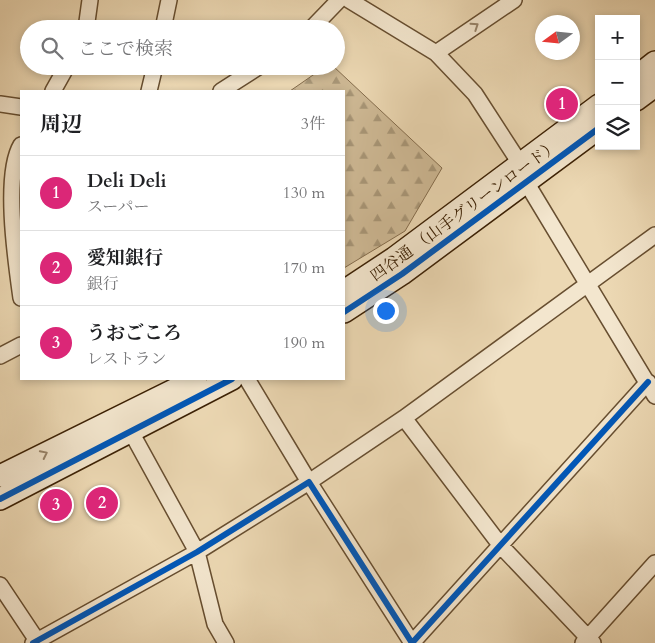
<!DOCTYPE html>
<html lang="ja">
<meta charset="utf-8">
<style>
:root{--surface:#fff;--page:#f6f6f6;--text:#202124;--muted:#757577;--line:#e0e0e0;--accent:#db2777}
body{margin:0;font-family:Cardo,"Noto Serif JP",serif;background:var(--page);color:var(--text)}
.controls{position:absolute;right:15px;top:15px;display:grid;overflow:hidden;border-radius:0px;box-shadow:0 2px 8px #0003}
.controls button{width:45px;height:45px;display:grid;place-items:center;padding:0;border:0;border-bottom:1px solid var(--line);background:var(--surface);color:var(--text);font:25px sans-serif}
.compass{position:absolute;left:535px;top:15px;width:45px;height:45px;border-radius:50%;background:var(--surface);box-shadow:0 2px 8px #0003;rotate:255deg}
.you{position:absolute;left:385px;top:310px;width:18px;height:18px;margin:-12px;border:4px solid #fff;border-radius:50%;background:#1a73e8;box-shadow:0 0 0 8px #1a73e833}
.badge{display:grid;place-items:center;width:32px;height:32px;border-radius:50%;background:var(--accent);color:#fff;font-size:16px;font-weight:700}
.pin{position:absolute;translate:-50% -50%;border:2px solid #fff;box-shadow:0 1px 5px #0006}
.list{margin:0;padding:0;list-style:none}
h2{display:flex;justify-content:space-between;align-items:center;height:65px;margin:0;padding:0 20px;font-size:21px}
h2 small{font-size:16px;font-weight:400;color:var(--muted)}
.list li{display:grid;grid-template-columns:32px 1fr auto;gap:15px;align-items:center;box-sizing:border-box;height:75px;padding:0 20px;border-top:1px solid var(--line)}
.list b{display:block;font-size:19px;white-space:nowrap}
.list p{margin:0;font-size:16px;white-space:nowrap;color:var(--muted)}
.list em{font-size:16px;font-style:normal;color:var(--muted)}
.icon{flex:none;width:28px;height:28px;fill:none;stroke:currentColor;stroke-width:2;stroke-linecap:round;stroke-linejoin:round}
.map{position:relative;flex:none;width:655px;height:643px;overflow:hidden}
.search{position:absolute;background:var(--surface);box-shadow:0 2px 8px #0003;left:20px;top:20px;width:325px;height:55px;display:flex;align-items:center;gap:12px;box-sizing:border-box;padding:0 18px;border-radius:28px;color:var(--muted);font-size:19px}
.panel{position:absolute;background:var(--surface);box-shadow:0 2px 8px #0003;left:20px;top:90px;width:325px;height:290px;border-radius:0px}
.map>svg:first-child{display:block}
.forest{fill:url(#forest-firs);stroke:#846c4c}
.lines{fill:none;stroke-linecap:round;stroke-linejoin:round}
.street-casing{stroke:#674e30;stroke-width:18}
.secondary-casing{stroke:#3b2004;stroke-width:24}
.street{stroke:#f3e6ce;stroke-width:15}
.secondary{stroke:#f3e6ce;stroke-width:21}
.cycleway-casing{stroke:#f3e6ce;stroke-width:9}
.cycleway{stroke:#0057b8;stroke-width:6}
.oneway{stroke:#978369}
.labels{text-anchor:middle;stroke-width:4;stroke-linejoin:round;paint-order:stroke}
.street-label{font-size:16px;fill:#3b2004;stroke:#f3e6ce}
</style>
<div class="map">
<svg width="655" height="643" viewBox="0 0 655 643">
<defs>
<pattern id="forest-firs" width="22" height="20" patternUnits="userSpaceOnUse" patternTransform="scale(1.25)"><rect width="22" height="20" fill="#ceb995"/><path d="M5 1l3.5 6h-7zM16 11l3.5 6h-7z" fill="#a89677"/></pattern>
</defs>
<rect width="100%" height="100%" fill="#ecd8b3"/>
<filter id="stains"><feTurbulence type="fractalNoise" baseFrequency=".004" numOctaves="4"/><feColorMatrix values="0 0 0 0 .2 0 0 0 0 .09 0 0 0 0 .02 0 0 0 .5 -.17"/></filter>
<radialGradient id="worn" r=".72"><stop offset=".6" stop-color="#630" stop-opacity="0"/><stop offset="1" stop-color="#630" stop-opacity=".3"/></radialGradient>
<!-- forest -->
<path class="forest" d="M326,66H333L442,168L405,231L344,268V91H290Z"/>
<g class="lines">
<!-- street casing -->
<g class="street-casing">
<path id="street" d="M349,0L436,53L475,94L521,165
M86,29L90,0
M163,29L169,0
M311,29L339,0
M436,53L514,0
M53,91L67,66
M149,91L155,66
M221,91L260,66
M0,104L21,107
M21,145C3,175 16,262 21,298
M526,182L655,396
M0,356L21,345
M247,379L309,482L404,418L655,235
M404,418L501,546L593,643
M130,430L197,552L215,624L226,643
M0,585L36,639
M33,643L197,552L309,482L412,643L648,382
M583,643L655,563"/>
</g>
<!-- secondary casing -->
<g class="secondary-casing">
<path id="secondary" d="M636,77L655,62
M636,100L655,86
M344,291L394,258L599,105
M344,312L402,274L599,128
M0,476L196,379
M0,499L232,379"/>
</g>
<!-- street -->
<use href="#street" class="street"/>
<!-- secondary -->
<use href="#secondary" class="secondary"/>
<!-- cycleway casing -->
<g class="cycleway-casing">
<path id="cycleway" d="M344,312L402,274L599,128
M0,499L232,379
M33,643L197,552L309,482L412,643L648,382"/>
</g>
<!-- cycleway -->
<use href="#cycleway" class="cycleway"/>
</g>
<!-- one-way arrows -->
<defs><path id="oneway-chevron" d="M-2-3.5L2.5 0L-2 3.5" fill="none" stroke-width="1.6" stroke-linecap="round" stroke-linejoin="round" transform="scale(1.25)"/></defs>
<g class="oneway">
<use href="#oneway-chevron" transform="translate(475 26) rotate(-34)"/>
<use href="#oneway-chevron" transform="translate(44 454) rotate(-26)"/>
</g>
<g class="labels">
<!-- street labels -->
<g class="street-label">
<text transform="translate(464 210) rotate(-36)" y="6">四谷通 （山手グリーンロード）</text>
</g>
</g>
<rect width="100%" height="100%" filter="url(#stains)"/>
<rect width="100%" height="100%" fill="url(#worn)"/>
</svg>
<div class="controls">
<button>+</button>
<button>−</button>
<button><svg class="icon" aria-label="layers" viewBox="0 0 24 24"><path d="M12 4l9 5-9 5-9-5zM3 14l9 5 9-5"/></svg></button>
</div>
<svg class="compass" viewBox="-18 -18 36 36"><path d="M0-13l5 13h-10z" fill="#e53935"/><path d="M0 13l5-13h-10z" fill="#757577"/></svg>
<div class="you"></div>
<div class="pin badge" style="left:562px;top:104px">1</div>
<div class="pin badge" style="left:102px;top:503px">2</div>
<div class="pin badge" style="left:56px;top:505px">3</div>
<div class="search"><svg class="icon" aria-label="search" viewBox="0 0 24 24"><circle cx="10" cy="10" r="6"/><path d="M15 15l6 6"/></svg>ここで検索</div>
<section class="panel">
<h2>周辺<small>3件</small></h2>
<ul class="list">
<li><span class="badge">1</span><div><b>Deli Deli</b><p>スーパー</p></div><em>130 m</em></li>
<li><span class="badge">2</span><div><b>愛知銀行</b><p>銀行</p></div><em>170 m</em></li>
<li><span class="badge">3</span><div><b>うおごころ</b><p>レストラン</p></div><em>190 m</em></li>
</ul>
</section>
</div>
